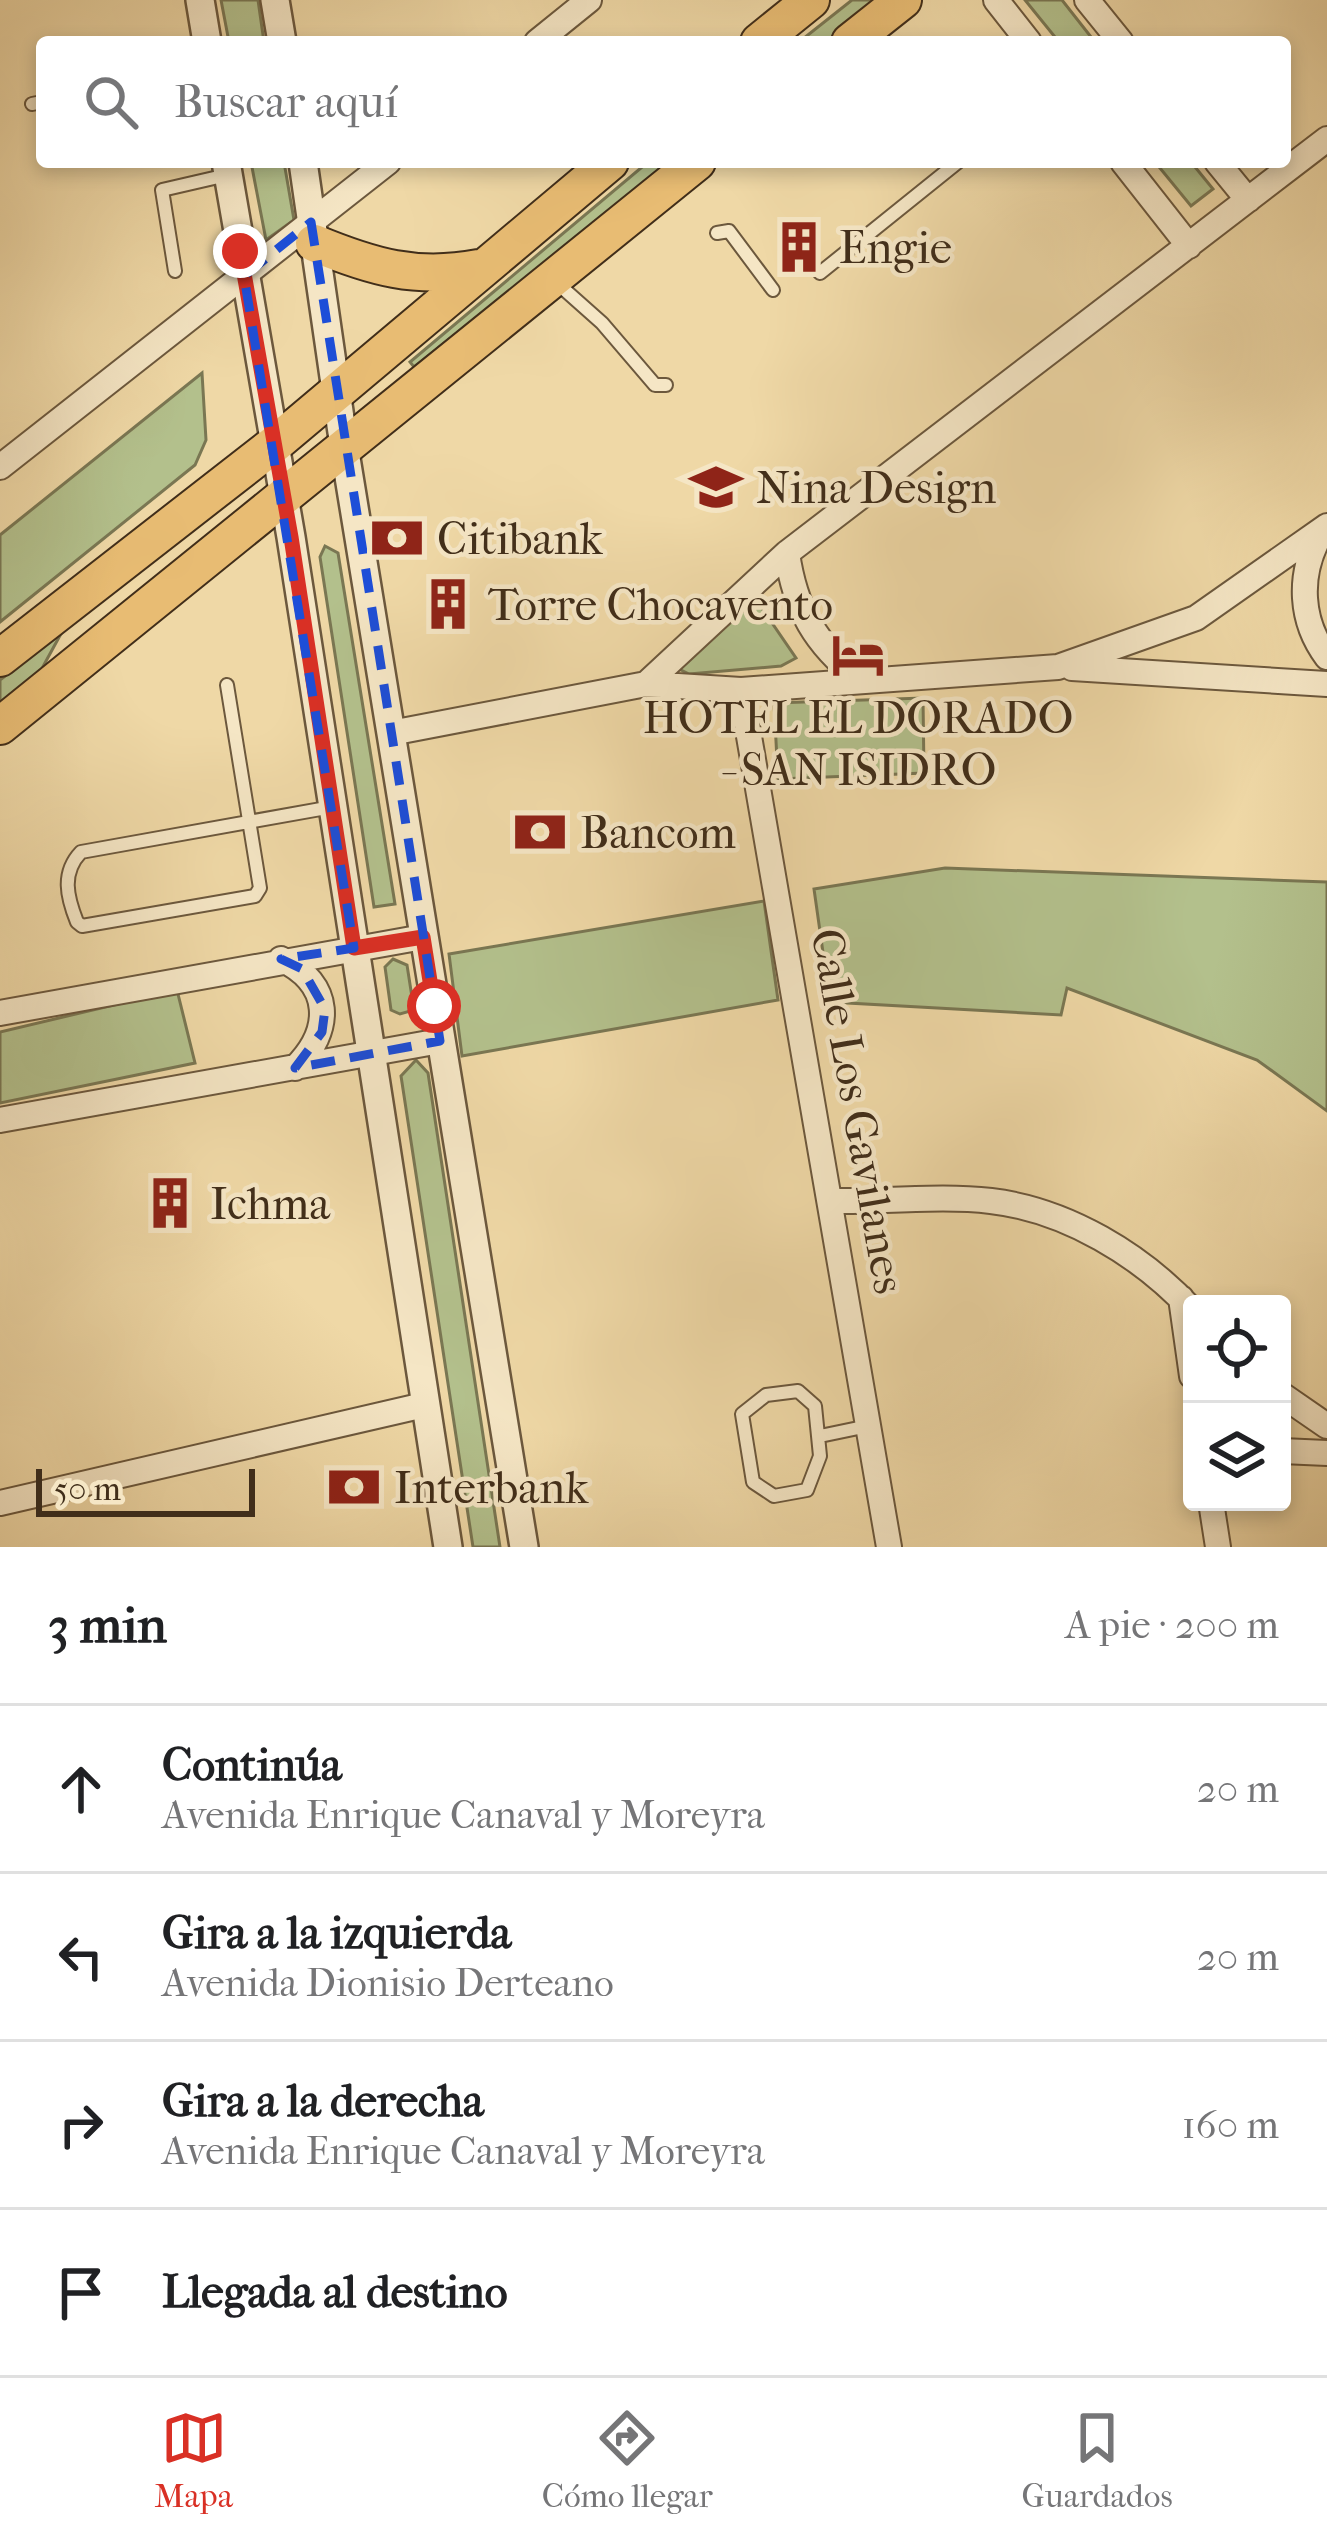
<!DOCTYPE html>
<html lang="es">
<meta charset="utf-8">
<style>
:root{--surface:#fff;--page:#f6f6f6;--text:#202124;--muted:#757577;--line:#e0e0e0;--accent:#d93025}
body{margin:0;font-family:"IM FELL French Canon",serif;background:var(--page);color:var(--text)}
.controls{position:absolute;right:36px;bottom:36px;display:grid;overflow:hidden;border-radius:12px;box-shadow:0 6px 18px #0003}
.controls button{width:108px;height:108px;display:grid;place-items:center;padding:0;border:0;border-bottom:3px solid var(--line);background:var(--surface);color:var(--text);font:60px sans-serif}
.scale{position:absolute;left:36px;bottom:30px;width:219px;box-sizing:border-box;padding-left:12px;border:6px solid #412e1a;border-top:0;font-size:33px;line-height:42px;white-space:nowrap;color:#412e1a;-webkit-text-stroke:9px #f5e6c5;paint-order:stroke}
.stop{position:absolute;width:36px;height:36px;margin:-27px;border:9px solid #d93025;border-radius:50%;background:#fff}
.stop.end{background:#d93025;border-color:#fff;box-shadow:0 3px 12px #0008}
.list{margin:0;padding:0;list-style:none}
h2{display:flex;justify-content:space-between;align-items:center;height:156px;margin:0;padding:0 48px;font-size:51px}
h2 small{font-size:39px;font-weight:400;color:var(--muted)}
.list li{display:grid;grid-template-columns:78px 1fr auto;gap:36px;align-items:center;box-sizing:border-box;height:168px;padding:0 48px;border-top:3px solid var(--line)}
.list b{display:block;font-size:45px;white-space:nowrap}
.list p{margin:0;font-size:39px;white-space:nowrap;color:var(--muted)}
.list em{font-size:39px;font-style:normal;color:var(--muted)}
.icon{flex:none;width:66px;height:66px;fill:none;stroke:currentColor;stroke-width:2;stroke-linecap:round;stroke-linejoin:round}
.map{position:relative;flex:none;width:1327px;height:1547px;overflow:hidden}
.search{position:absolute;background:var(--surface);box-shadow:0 6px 18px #0003;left:36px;right:36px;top:36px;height:132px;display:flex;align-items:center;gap:30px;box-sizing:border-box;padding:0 42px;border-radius:12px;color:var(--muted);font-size:45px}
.sheet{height:828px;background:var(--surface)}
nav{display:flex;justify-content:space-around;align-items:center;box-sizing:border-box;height:168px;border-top:3px solid var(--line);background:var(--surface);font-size:33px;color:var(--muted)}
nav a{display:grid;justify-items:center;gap:6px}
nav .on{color:var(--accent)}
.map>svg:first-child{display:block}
.green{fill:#b3c08c;stroke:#7a7753;stroke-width:3}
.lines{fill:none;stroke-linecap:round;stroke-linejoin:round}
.service-casing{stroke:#6c583d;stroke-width:16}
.minor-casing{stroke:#6c583d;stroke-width:28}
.tertiary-casing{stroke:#6c583d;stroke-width:32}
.primary-casing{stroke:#412e1a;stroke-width:40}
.service{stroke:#f5e6c5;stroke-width:12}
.minor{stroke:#f5e6c5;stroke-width:24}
.tertiary{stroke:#f5e6c5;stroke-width:27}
.primary{stroke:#e8bc73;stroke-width:36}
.route{stroke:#d93025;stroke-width:15}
.marked{fill:none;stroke:#1d4ed8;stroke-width:9;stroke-dasharray:24 15;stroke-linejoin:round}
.labels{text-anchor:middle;stroke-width:9;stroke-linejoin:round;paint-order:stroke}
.poi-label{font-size:45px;fill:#412e1a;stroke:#f5e6c5;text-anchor:start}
.street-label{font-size:45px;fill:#412e1a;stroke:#f5e6c5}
</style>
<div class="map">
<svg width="1327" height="1547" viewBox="0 0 1327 1547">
<rect width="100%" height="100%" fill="#efd8a6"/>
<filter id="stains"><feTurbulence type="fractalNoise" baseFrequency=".00167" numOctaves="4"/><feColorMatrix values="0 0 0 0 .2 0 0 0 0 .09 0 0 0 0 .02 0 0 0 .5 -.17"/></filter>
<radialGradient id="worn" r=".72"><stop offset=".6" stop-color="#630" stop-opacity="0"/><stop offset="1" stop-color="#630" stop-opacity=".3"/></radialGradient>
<!-- green -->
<path class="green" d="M221,0H258L264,42H229Z
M852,0H879L826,42H799Z
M1025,0H1062L1095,42H1059Z
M251,162H284L294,220L266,240Z
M648,162H674L414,367L410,362Z
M1155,162H1191L1213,189L1191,206Z
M202,373L206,440L195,465L0,622V535Z
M325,546L338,553L395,904L374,907L320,557Z
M759,604L796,658L781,666L689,674L677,668L748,605Z
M63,630L34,683L0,710V680Z
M923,698L924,773L778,779L774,703Z
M945,868L1327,882V1111L1257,1060L1067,988L1061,1015L830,1002L814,889Z
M764,901L778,1000L462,1056L449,954Z
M393,959L407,965L414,1010L400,1014L391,1010L385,967Z
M177,990L195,1063L0,1103V1032Z
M416,1060L428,1073L500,1547H473L401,1076Z"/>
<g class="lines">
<!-- service casing -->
<g class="service-casing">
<path id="service" d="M32,104L42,102
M717,233L729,231L773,290
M175,271L162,190L227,175
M820,273L958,162
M557,283L602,323L655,385H666
M227,685L260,888L255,896L82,926L77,922C67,897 61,873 81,852L332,807
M798,1391L815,1406L820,1456L807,1490L774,1496L753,1482L742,1414L766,1395Z
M820,1436L868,1426"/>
</g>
<!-- minor casing -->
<g class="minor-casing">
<path id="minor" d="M996,0L1029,42
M1087,0L1121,42
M537,42L589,0
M1123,162L1189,246
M1217,162L1248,200
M0,467L388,162
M1319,537C1298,576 1300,621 1327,657
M787,553C795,609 815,644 860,679
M1072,668L1327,684
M646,684L787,553L1327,139
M741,690L889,1547
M391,733L646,684L741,690L1058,667L1196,618L1327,526
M281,959C333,984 333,1030 295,1068
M0,1013L423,937
M0,1120L440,1041
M833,1201C885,1202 940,1195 991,1201C1067,1210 1141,1255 1192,1310
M1181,1298L1192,1376
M1282,1395L1327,1426
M1282,1451L1327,1453
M1211,1502L1218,1547
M0,1503L424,1405"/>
</g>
<!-- tertiary casing -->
<g class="tertiary-casing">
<path id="tertiary" d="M200,0L207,42
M275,0L282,42
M226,162L291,537L448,1547
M303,162L344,446L524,1547"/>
</g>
<!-- primary casing -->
<g class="primary-casing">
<path id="primary" d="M759,42L811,0
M850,42L903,0
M314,243C372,267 416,280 479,268
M0,658L276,443L610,162
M0,726L697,162"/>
</g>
<!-- service -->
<use href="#service" class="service"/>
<!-- minor -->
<use href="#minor" class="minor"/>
<!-- tertiary -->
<use href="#tertiary" class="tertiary"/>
<!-- primary -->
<use href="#primary" class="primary"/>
</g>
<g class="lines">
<!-- route -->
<path class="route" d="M240,251L291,537L354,948L423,937L434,1006"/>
</g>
<!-- marked area -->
<path class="marked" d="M311,222L440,1041L295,1068L322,1032L325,1009L302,969L281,959L354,948L244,276Z"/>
<!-- icons -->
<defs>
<g id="building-bare" transform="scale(4.14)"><path d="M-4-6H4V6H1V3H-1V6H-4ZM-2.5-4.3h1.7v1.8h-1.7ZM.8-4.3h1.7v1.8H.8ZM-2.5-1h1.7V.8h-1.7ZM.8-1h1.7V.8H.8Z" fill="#8f2418" stroke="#f5e6c5" stroke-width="2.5" paint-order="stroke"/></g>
<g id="school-bare" transform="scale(4.14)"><path d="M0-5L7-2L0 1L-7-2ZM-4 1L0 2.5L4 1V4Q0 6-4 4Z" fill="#8f2418" stroke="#f5e6c5" stroke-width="2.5" paint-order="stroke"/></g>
<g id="bank-bare" transform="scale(4.14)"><path d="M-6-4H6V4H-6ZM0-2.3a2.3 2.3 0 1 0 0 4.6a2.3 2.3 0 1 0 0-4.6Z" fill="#8f2418" stroke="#f5e6c5" stroke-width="2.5" paint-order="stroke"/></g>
<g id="hotel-bare" transform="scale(4.14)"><path d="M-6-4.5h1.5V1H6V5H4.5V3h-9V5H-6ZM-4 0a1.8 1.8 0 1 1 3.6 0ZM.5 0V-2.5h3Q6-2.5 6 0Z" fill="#8f2418" stroke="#f5e6c5" stroke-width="2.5" paint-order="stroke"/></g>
</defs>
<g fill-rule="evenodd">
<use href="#building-bare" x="799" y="247"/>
<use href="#school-bare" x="716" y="487"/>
<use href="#bank-bare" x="397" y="538"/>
<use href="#building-bare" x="448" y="604"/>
<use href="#hotel-bare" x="858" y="655"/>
<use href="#bank-bare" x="540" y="832"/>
<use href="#building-bare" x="170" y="1203"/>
<use href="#bank-bare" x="354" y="1487"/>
</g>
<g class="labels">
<!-- poi labels -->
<g class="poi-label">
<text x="839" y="263">Engie</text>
<text x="756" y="503">Nina Design</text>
<text x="437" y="554">Citibank</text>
<text x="488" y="620">Torre Chocavento</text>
<text x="858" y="733" text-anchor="middle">HOTEL EL DORADO<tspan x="858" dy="52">- SAN ISIDRO</tspan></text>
<text x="580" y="848">Bancom</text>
<text x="210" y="1219">Ichma</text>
<text x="394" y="1503">Interbank</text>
</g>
<!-- street labels -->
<g class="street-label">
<text transform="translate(859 1111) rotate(80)" y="16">Calle Los Gavilanes</text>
</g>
</g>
<rect width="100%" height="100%" filter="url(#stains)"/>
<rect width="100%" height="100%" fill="url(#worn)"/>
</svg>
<div class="controls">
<button><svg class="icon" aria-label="locate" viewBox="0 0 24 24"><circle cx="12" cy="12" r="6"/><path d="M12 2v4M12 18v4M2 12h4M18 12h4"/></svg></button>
<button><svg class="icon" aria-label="layers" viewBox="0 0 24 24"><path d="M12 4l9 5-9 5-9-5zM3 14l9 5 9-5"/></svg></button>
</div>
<div class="scale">50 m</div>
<div class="stop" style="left:434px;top:1006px"></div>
<div class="stop end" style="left:240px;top:251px"></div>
<div class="search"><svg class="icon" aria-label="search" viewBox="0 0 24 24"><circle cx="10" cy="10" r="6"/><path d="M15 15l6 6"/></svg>Buscar aquí</div>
</div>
<section class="sheet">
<h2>3 min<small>A pie · 200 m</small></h2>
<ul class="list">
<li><svg class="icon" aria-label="ahead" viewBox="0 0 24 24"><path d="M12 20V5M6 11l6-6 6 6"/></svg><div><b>Continúa</b><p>Avenida Enrique Canaval y Moreyra</p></div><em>20 m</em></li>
<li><svg class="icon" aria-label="left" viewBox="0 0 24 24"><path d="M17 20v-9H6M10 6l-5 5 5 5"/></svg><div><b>Gira a la izquierda</b><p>Avenida Dionisio Derteano</p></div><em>20 m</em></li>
<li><svg class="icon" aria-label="right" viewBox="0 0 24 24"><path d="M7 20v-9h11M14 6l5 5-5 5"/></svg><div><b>Gira a la derecha</b><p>Avenida Enrique Canaval y Moreyra</p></div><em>160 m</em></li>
<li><svg class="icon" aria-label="arrive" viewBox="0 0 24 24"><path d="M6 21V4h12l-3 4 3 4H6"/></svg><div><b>Llegada al destino</b></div></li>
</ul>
</section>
<nav>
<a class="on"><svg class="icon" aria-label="map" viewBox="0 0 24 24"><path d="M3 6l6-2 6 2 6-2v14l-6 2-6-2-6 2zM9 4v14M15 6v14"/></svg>Mapa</a>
<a><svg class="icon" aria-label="directions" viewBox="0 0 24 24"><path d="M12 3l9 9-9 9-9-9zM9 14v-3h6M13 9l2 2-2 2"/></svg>Cómo llegar</a>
<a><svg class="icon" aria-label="saved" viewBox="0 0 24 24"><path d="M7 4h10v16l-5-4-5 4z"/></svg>Guardados</a>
</nav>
